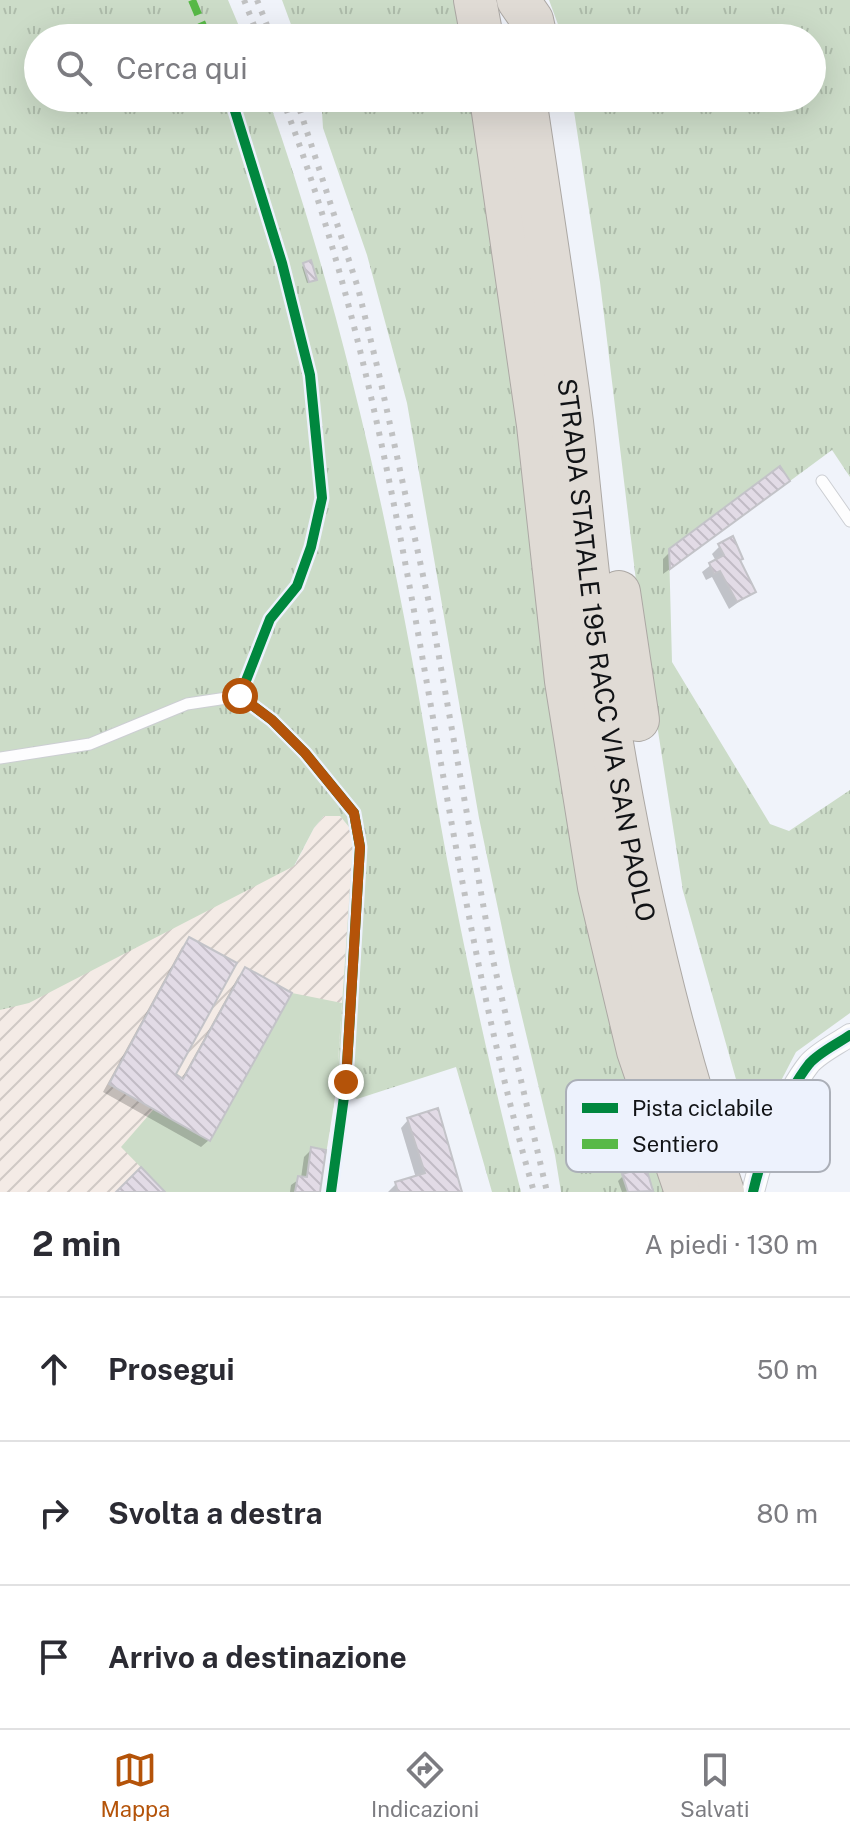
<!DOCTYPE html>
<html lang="it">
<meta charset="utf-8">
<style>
:root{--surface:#fff;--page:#f2f2f3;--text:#2b2b33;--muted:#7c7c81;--line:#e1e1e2;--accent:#b45309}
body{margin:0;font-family:"Public Sans",sans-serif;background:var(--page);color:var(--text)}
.stop{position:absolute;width:24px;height:24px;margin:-18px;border:6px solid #b45309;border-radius:50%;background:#fff}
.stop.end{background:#b45309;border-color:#fff;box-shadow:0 2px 8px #0008}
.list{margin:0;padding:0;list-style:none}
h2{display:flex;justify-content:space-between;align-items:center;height:104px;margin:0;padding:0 32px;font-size:34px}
h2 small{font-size:26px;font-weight:400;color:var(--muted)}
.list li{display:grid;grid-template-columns:52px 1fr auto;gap:24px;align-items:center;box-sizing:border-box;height:144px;padding:0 32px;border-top:2px solid var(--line)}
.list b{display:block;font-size:30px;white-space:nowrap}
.list em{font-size:26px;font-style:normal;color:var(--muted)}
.icon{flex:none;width:44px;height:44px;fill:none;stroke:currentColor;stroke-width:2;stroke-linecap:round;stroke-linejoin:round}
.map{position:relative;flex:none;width:850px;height:1192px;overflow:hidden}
.search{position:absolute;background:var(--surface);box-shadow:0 8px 32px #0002;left:24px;right:24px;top:24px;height:88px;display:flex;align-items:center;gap:20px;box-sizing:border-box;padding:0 28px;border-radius:44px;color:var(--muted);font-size:30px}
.sheet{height:536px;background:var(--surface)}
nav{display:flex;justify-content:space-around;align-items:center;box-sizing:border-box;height:112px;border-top:2px solid var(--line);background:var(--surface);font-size:22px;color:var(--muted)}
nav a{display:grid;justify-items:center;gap:4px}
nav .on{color:var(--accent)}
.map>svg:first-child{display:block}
.industrial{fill:url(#industrial-furrows)}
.grass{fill:url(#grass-tufts)}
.pitch{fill:#ccdcc8}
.shadow{fill:#0003}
.building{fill:url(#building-back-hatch);stroke:#c3c3c8;stroke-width:2}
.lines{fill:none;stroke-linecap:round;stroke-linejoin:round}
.lane-casing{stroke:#ccced3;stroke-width:13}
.street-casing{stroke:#ccced3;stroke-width:24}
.highway-casing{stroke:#aca8a4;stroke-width:44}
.lane{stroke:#fdfdfe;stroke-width:11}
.street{stroke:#fdfdfe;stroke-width:22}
.highway{stroke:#e0dbd5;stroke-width:42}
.rail{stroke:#c0c1c2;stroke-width:6;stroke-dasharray:4 8;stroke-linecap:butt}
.quiet{stroke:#58b947;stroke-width:8;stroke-dasharray:16 8;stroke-linecap:butt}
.cycleway-casing{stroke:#edf2fd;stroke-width:15}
.cycleway{stroke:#00873e;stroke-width:10}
.route{stroke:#b45309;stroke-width:10}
.labels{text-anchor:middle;stroke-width:6;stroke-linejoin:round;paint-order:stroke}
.street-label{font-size:26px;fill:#111316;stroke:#edf2fd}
.key{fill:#edf2fd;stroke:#abafb8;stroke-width:2}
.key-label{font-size:22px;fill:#111316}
</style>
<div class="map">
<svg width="850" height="1192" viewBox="0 0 850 1192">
<defs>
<pattern id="industrial-furrows" width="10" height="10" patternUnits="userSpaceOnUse" patternTransform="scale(2)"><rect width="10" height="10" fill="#f4ebe6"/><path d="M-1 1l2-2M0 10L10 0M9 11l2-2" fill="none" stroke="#d0c9c5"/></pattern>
<pattern id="grass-tufts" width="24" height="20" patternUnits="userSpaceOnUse" patternTransform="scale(2)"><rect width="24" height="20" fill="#ccdcc8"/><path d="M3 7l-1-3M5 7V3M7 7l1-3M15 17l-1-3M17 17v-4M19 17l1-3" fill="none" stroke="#aebcab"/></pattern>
<pattern id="building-back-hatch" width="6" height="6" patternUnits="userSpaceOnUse" patternTransform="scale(2)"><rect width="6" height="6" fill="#e2dbe6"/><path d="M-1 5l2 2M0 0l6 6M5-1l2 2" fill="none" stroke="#c1bbc5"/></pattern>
</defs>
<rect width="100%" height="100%" fill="#f0f3fa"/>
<!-- industrial -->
<path class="industrial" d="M0,774L295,865L314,828L324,816H340L349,827L353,844L336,1091L320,1192H0Z"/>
<!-- grass -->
<path class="grass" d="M0,0H228L244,38H38V98H268C332,280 377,469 412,659C426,734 437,810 452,885C472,988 495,1090 521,1192H492L456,1067L357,1099L336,1091L353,844L349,827L340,816H324L314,828L294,866L29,1003L0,1010Z
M282,0H459L466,38H296Z
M549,0H850V477L832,450L790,481L780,466L669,549L672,662L770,824L789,831L850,790V1013L796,1052L760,1121L750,1129L683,891L641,622L600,282L572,98H812V38H563Z
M317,98H476L531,501L558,769L591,941L733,1192H561L555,1155L511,971L479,818L407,403L367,255L323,128L322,112Z"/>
<!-- pitch -->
<path class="pitch" d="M292,993L342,1003L336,1091L320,1192H165L121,1147L154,1109L210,1141Z"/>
<!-- shadow -->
<path class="shadow" d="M304,265L313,281L307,283L302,267Z
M780,488L663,574V559L671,551Z
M720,546L738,561L754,591L729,609L712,577L706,580L702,572L716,561L712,554Z
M190,940L174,1075L181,1080L238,977L245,970L209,1140L201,1147L103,1092L182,947Z
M408,1120L460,1192H388L396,1184L416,1178L401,1128Z
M312,1149L318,1192H290L291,1185L301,1178L304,1157Z
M623,1176L651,1190L622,1192L618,1181Z"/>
<!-- building -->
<path class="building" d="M311,260L317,280L309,282L303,263Z
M780,466L790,481L670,569L669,549Z
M733,536L743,559L740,560L756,592L737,602L720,571L714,574L709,563L724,555L718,544Z
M189,937L237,963L176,1074L183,1079L245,967L292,993L210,1141L109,1084Z
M438,1108L462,1192H398L395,1182L425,1173L407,1118Z
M311,1147L326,1150L320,1192H295L298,1176L307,1177Z
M141,1167L165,1192H116Z
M646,1167L653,1191L628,1192L622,1174Z"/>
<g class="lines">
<!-- lane casing -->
<g class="lane-casing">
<path id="lane" d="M822,481L850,521
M0,758L90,744L187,704L240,696L272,720L305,753L354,813L360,847L346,1082L331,1192"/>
</g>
<!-- street casing -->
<g class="street-casing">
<path id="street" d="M753,1192C762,1153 784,1096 809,1064C818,1053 837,1044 850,1035"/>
</g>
<!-- highway casing -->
<g class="highway-casing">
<g id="highway">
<path d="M475,0L482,38"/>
<path d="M518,0L532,20L536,38"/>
<path d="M491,98L538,425L566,681L599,887L638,1051L686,1192"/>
<path id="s1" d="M525,98C541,206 558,314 572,422C581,500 587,578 598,656C625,838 663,1018 723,1192"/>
<path d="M619,592L638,720"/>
</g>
</g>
<!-- lane -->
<use href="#lane" class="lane"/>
<!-- street -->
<use href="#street" class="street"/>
<!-- highway -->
<use href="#highway" class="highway"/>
<!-- rail -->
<path class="rail" d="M244,0L259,38
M257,0L272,38
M282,98C418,450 429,832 534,1192
M296,98L358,288L379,374L431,612L493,960L547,1192"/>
<!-- quiet -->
<path class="quiet" d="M192,0L208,38"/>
<!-- cycleway casing -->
<g class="cycleway-casing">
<path id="cycleway" d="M231,98L282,263L310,375L322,498L311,547L297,586L270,619L240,696L272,720L305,753L354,813L360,847L346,1082L331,1192
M753,1192C762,1153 784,1096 809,1064C818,1053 837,1044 850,1035"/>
</g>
<!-- cycleway -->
<use href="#cycleway" class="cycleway"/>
</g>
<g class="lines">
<!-- route -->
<path class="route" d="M240,696L272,720L305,753L354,813L360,847L346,1082"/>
</g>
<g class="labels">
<!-- street labels -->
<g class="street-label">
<text dy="9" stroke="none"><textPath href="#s1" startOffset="558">STRADA STATALE 195 RACC VIA SAN PAOLO</textPath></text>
</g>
</g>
<!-- legend -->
<rect x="566" y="1080" width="264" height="92" rx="12" class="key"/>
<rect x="582" y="1103" width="36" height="10" fill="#00873e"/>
<rect x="582" y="1139" width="36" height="10" fill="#58b947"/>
<g class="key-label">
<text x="632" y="1116">Pista ciclabile</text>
<text x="632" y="1152">Sentiero</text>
</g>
</svg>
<div class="stop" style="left:240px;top:696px"></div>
<div class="stop end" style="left:346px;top:1082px"></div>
<div class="search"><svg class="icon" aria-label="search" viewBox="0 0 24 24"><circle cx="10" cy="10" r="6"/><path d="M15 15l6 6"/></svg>Cerca qui</div>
</div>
<section class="sheet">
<h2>2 min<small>A piedi · 130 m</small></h2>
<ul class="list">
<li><svg class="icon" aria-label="ahead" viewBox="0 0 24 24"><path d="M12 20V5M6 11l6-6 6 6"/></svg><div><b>Prosegui</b></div><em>50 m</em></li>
<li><svg class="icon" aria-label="right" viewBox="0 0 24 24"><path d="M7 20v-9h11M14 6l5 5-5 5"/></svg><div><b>Svolta a destra</b></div><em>80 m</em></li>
<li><svg class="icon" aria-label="arrive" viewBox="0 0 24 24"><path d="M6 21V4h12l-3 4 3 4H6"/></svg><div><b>Arrivo a destinazione</b></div></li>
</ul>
</section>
<nav>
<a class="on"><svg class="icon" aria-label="map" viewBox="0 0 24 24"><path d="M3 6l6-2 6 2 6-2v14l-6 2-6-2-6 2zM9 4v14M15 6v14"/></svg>Mappa</a>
<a><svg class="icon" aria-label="directions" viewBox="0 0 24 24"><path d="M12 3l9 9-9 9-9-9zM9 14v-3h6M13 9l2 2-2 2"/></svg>Indicazioni</a>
<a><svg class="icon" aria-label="saved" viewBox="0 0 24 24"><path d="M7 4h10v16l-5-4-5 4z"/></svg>Salvati</a>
</nav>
